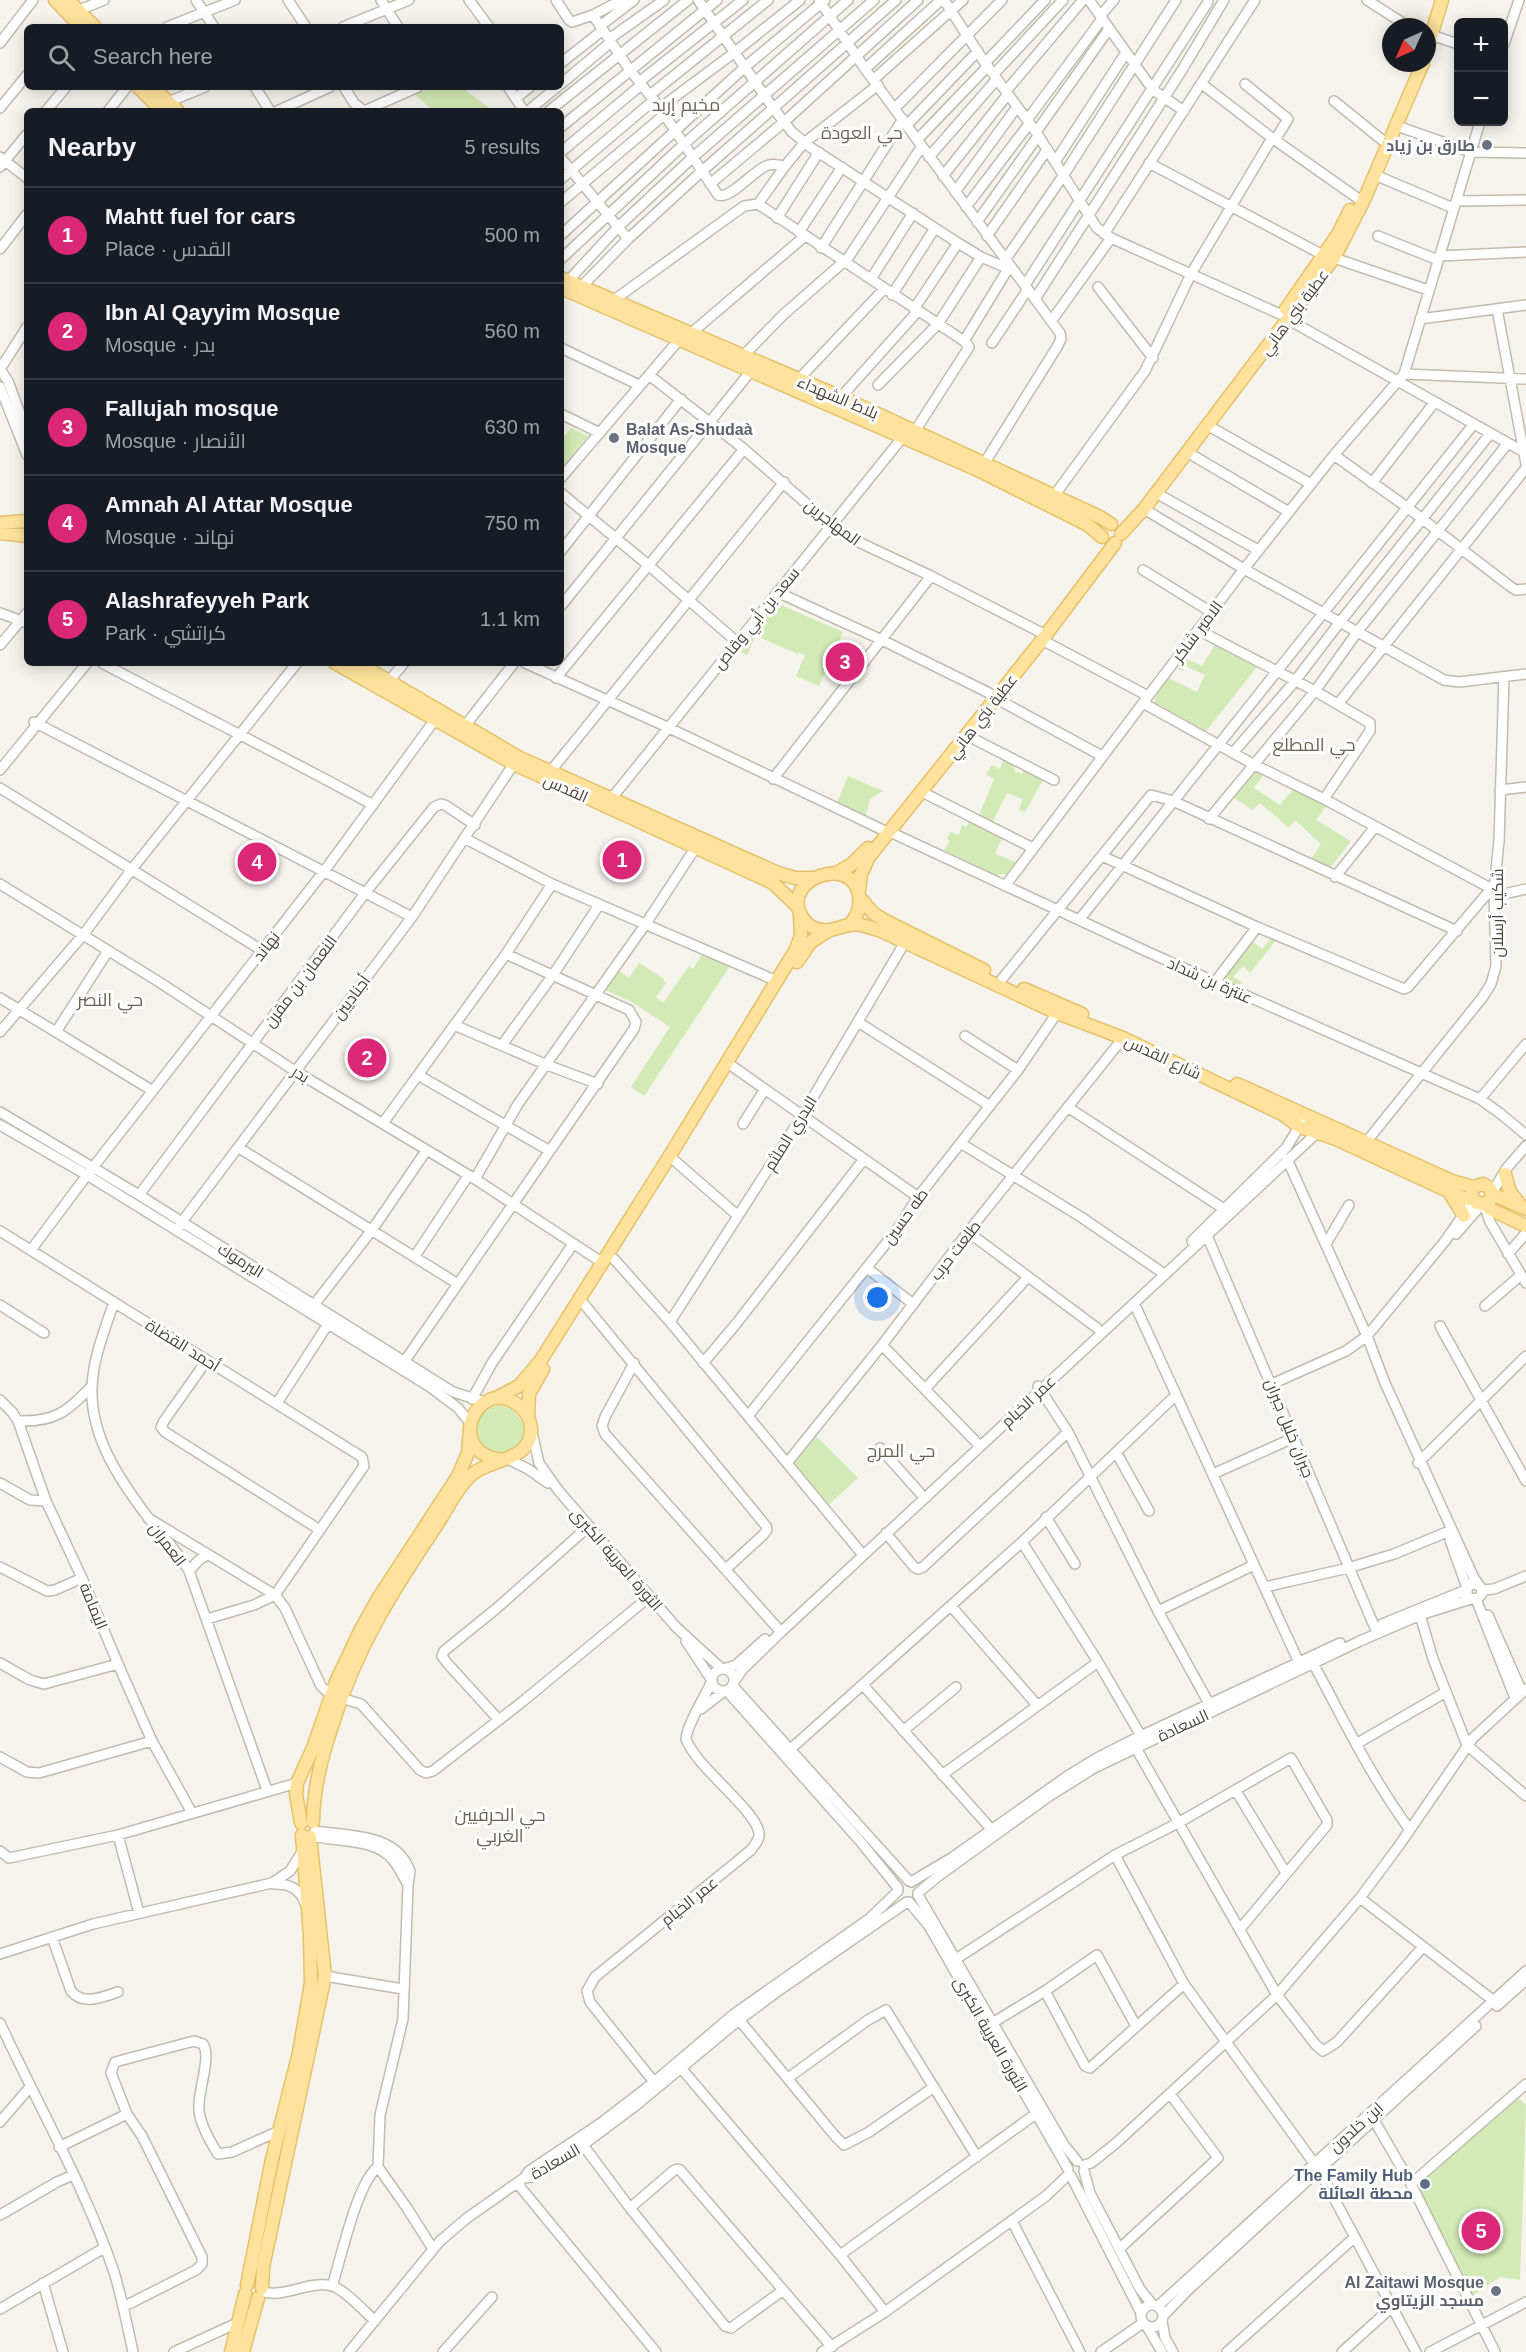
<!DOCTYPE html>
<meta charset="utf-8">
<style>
:root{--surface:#171b24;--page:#242831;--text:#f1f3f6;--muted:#9ea1a6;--line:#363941;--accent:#db2777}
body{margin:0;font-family:Arial,Cairo,sans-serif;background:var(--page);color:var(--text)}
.controls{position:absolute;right:18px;top:18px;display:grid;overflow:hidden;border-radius:9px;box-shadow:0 3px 15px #0003}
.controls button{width:54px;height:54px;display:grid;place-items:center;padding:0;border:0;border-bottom:2px solid var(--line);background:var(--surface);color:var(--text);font:30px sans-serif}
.compass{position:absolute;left:1382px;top:18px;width:54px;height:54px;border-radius:50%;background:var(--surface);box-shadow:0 3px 15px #0003;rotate:225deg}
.you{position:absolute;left:878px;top:1298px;width:21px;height:21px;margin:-15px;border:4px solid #fff;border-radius:50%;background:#1a73e8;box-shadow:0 0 0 9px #1a73e833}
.badge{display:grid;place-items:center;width:39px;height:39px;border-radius:50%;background:var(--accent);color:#fff;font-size:20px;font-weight:700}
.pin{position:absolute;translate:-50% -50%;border:3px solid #fff;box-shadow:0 2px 6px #0006}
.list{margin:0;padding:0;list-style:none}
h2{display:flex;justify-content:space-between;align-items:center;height:78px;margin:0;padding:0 24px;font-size:26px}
h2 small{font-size:20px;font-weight:400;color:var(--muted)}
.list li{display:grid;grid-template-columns:39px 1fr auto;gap:18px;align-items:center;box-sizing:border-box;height:96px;padding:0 24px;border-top:2px solid var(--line)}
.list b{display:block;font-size:22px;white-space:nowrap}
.list p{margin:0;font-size:20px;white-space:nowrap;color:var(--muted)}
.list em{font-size:20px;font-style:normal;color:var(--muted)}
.icon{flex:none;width:33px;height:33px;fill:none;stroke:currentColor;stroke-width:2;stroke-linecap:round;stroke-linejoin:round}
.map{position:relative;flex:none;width:1526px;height:2352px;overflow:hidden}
.search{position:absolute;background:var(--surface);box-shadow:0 3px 15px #0003;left:24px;top:24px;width:540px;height:66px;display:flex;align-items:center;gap:15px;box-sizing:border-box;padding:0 21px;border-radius:9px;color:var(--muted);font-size:22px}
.panel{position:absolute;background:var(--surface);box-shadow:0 3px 15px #0003;left:24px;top:108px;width:540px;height:558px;border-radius:9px}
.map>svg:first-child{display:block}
.green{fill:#d2eab5}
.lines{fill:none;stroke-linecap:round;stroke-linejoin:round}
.minor-casing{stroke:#c2bbae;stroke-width:12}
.major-casing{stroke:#e6c16a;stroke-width:15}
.minor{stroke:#fff;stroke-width:9}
.major{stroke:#ffe39c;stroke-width:12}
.worship-dot{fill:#6b7280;stroke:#fff;stroke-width:2}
.service-dot{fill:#5c6f8a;stroke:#fff;stroke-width:2}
.labels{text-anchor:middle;stroke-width:6;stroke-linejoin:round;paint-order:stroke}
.worship-label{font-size:16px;font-weight:bold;fill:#5b616d;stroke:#fff;text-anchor:end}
.street-label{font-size:16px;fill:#4b4439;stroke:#fff}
.service-label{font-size:16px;font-weight:bold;fill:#4e5e75;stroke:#fff;text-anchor:end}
.neighbourhood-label{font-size:18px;fill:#6e6250;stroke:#fff}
</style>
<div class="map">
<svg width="1526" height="2352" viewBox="0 0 1526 2352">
<rect width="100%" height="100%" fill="#f6f3ec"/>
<!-- green -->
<path class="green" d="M432,87H461L494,111H434L415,95Z
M571,428L588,436L561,469V440Z
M781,605L843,632L819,686L796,676L805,655L799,652L798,654L761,638L762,635L757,633L747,655L739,651L769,612L775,606Z
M1215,645L1257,667L1206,731L1154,702L1157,693L1168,678L1197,692L1205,675L1185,666L1183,671L1178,669L1184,658L1202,666Z
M1004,759L1016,765L1014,771L1022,774L1024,769L1043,780L1025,812L1019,810L1023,799L1007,793L993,821L979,815L994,779L986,774L992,765L1000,769Z
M1255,769L1264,774L1254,788L1280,805L1293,789L1327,805L1316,820L1351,841L1330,868L1311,859L1321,844L1295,820L1289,828L1260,803L1252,810L1233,797Z
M848,776L883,791L870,799L866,815L837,803Z
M969,821L1002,838L995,854L1016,862L1008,874L996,875L944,850L950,841L947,839L950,832L959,835L962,825L966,827Z
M1260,931L1278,938L1250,973L1243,966L1233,977L1242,982L1238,987L1219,979L1251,940L1262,949L1270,939Z
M702,954L730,966L644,1096L631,1087L670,1027L632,1002L603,989L618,970L629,978L639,963L664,979L663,981L666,983L656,997L663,1003L689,966L693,969Z
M500,1405C518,1409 535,1433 516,1448C513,1451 508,1454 504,1456L480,1448L474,1424L483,1410Z
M815,1435L858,1478L827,1506C815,1493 794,1476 794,1458Z
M1520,2099L1526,2105L1520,2280L1500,2277L1472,2296L1415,2185L1511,2102Z"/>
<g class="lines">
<!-- minor casing -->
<g class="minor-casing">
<path id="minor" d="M196,0L214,27
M288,0L306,27
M381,0L398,27
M469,0L489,27
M556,0L569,20L572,22L593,15L622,0
M698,0L774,109L792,132L810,147L958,243L981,257L1012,270
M819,0L865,69L1060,333L1061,339L1057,347L982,467
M944,0L985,63L1036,132L1097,228L1111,238L1282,315
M1089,0L1153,90L1184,111
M1367,0L1409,27
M79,10L104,0
M593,15L629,69L660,108L718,195C730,200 753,171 766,166C772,163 778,165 785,166
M1100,16L1114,0
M600,26L634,0
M167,27L235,0
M343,27L409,0
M1431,35L1458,44
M609,39L664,0
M0,43L33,0
M1504,44L1519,0
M561,63L603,30
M985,63L1045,0
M865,69L941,0
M994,74L1063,0
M873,80L963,0
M639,82L743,0
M561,84L611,42
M1202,84L1272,138L1363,202
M1245,84L1288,119L1275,140
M255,87L270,111
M344,87L354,103L364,111L418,87
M508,87L524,111
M1006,91L1083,0
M650,95L768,0
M516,98L530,87
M1334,101L1382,140
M168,102L205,87
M0,108L27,75
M660,108L735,52L800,0
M895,108L1002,0
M46,111L66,87
M108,111L127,87
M277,111L330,87
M528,111L557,87
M549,111L688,0
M1027,120L1102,19
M907,125L978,51
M1397,126L1471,152L1526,153
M561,127L717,0
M1036,132L1109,29
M917,140L988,66
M561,152L641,85
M0,157L27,178
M929,157L997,79
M561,158L628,239
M1055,162L1125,54
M1149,163L1323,255
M0,167L27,134
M1375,175L1453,208
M943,176L1008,94
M561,179L654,100
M710,184L784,122L918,0
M955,192L1017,107
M1456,201L1526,200
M561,202L664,115
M758,204L785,166L804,143L878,85
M966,207L1029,124
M777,218L819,152
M977,222L1038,136
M799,232L842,167
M1104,234L1255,0
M561,235L745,67L825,0
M987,236L1047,150
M1378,236L1438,260
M821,248L903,119
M0,249L27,214
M1439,256L1526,252
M1334,258L1428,290
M561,259L683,145L848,0
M1005,260L1063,176L1176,0
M871,279L913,213
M568,281L618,227L692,158L874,0
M1025,285L1208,2
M581,287L628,239L701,172L896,0
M1098,287L1153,358
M892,295L935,228
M1035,299L1182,70L1224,0
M613,304L614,300L744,206L758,204L964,341L969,347L915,431
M914,309L958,243
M1497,309L1526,464
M1420,319L1526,305
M1052,320L1111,238
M1289,320L1524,452
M689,335L805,236
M964,341L1008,269
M992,343L1028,289
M561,348L639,385
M742,357L783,315L848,258L922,146
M2,366L27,327
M2,372L8,381L27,432
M1404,374L1480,122
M1404,374L1526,379
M649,375L744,449L831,525L850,538L931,576L1040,632
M798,380L884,289
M878,385L938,324L981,257
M0,387L27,455
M841,397L918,311
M561,414L600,433
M1207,425L1311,484
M1187,452L1289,512
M1334,455L1408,508L1511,587L1516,590L1526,589
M561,478L678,341
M1372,483L1434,403
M561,493L647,564L737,642
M1156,493L1258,550
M1054,496L1145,371L1191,274L1272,138
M1144,509L1244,569L1444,680L1459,682L1526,674
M561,551L681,399
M1143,570L1211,612
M777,592L882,640L991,694
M561,606L751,371
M0,613L27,623
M1198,630L1315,691L1370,723V731L1324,799
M1042,640L1148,696
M0,645L27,613
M102,663C192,711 284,756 373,805
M525,663L667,727L883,830
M556,678L744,449
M389,681L404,663
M995,698L1102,756
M1143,703L1253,764L1324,799L1494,890
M1338,704L1526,468
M34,722L412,917
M464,727L514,663
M966,735L1054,780
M1233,753L1295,681L1340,622L1490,434
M0,770L87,663
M550,772L784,482
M773,779L931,576
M0,788L263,951
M1500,790L1526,787
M922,792L1033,848
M611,799L902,438
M1209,819L1315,691L1358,631L1508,443
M890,832L1150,953L1480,1099L1501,1114L1526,1135
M464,838L552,884L777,981
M1102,856L1257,927L1404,989L1408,987L1491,889
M1335,877L1375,827
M0,884L156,980L295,1071L475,1179L603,1263
M1005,886L1244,569L1334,455L1404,374
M1495,896L1526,889
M1079,920L1473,425
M1002,979L1151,795L1173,801L1457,931
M1215,982L1257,927
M0,998L153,1091
M858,1022L990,1106
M454,1025L547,1065L598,1084
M0,1032L83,935L132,869L297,663
M56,1032L108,951
M965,1036L1018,1070
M502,1045L553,975L599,905
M732,1066L918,1197
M418,1075L550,1151
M1480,1099L1526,1044
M1069,1108L1224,1209
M0,1112L139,1195L453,1392L485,1402
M383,1123L506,954L552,884
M743,1124L765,1089
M0,1125L87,1175L430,1387L458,1408L471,1424
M1367,1141L1482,998L1491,984L1496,966L1494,890L1499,841L1504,677
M962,1144L1081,1217L1160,1271
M239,1148L458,1284
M675,1161L737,1215
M475,1179L518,1104L645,925L696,847
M1492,1193L1506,1169L1526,1146
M139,1195L366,892L434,807L441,804L445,805L475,825
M1473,1201L1445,1241L1367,1336L1385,1383L1474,1578L1481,1588L1482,1594L1478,1598L1471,1599L1467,1595V1588L1471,1584L1478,1585
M1484,1204L1490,1222L1526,1283
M0,1231L362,1457L364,1466L275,1595L254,1605L207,1619
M177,1231L181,1223L412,917L517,759
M1205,1231L1375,1628
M968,1232L1097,1328
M1456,1234L1481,1205
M1192,1241L1286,1148L1302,1122
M1326,1244L1349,1205
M31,1250L87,1175L325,870L434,721
M1508,1254L1526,1233
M415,1256L468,1176
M614,1259L670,1322L863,1555
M867,1268L913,1304
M114,1302C105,1329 93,1358 92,1387C90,1436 119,1479 147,1516C161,1535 177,1550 189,1571L267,1790
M1134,1303L1301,1667
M584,1304L766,1526L767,1530L763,1535L726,1569
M0,1305L44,1333
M314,1305L372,1230L426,1151
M1485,1306L1521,1275
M670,1322L802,1116L905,942
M1440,1326L1526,1481
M882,1345L980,1446
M207,1360L164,1421L161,1427L165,1432L320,1530
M404,1362L634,1029L636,1022L629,1010L506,954
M634,1363L605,1417L602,1426L605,1434L781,1632
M703,1363L736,1324L864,1159
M1272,1384L1346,1351L1367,1336L1287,1159
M1038,1386L1068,1432L1158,1611L1212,1709
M925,1389L1028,1277
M472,1399L492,1363L573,1244
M0,1400L12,1412L18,1421L46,1501L82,1578L118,1664L152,1741L192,1813
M277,1403L330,1321
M748,1416L896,1231L918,1197L1018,1070L1057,1013
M18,1421C56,1422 66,1412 92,1386
M532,1432L539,1463L558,1490L676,1627L722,1669
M880,1448L920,1493
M1116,1452L1149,1511
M508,1459L528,1469L548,1483
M787,1463L882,1345L968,1232L1123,1038
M1418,1463L1526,1356
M1213,1474L1293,1438
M0,1483L30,1500L46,1501
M1046,1517L1075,1564
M148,1518L275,1595L285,1608L321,1686L331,1695L361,1704L420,1770L426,1773L433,1771L522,1702L649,1597
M886,1533L914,1567L918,1569L923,1567L1068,1432
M1450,1540L1467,1588
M1022,1542L1098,1662L1141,1736
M0,1567L47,1591L55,1590L82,1578
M189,1571L199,1560L207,1555
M1265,1587L1348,1568L1394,1554L1447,1532
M1482,1590L1494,1589L1526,1576
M1476,1599L1515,1698
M951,1606L1037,1705
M1158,1611L1254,1565
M1420,1615L1433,1659L1467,1745L1526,1796
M1488,1615L1522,1692
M1382,1624L1466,1590
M686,1641L711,1679
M1312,1661C1343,1719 1371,1777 1410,1830
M0,1663L30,1680L44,1684L118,1664
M712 1680a11 11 0 1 1 22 0a11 11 0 1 1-22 0Z
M723,1669L736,1665L765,1639
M734,1682L742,1670L781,1632L1319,1131
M863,1685L992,1830
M733,1686L909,1881
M727,1691L859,1840L898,1888
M701,1709L723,1692
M499,1720L447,1663L442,1656L444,1651L497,1608L588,1527
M903,1731L956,1687
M1133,1743L1277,1995L1316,2045L1323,2051L1337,2042L1423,1947
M1356,1744L1446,1692
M785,1754L1022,1542L1175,1396
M0,1757L27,1772L39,1773L152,1741
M942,1775L1098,1662
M1236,1791L1286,1873
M315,1831C350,1836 396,1833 410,1871L408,1885L403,2019L380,2115L378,2167
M118,1835L139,1913
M312,1836C337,1842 375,1838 393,1860C399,1867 403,1876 408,1885
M0,1851L9,1858L118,1835L297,1783
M1115,1855L1184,1984L1319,2170L1416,2352
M911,1882L953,1857L1069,1775L1095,1759L1132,1740L1340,1643
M274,1884C290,1884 299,1888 305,1903
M918,1893L937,1877L1048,1797L1094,1768L1360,1641L1420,1615L1471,1599
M918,1895L1064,2145L1077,2161
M1360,1898L1494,2001
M909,1902L929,1926L1068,2169
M52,1937L71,1991C83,2006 102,1997 118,1992
M0,1954L93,1924L272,1883L290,1871L302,1852
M950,1963L1115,1855L1178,1823L1291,1758L1327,1820V1825L1240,1929
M325,1976L403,1989
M1045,1991L1085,2066L1090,2068L1184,1984
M1497,2006L1526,1980
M736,2016L835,2136L844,2145L869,2132L934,2087
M0,2023C38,2105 85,2187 114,2272C122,2298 127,2325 133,2352
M989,2025L1045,1991L1097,1955L1136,2026
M681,2068L840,2255L885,2312
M788,2078L868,2020L886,2010L977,2157
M654,2082L590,2002L587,1991L595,1977L751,1850C754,1845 760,1840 759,1833C756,1810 696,1767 686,1739C686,1727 705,1696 711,1683
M127,2114L111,2073L115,2062L194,2041L203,2044C212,2058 197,2092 199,2110C200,2123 211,2143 218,2154L232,2152L279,2131
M1371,2115L1411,2184L1495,2352
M0,2122L30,2087
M583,2145L630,2208L725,2326L731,2328L782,2291
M59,2147L127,2114L142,2136L202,2257V2264L196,2270L123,2307
M1084,2165L1091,2163L1115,2144L1277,1995L1360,1898L1398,1847L1473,1738L1526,1689
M1084,2171L1090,2193L1140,2289L1152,2304
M1071,2176L1141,2313
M524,2178L532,2177L583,2145L634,2107L739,2020L781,1989L907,1902
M517,2183L656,2352
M1411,2184L1526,2084
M630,2208L673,2171L677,2169L680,2170L832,2347
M0,2215L57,2182L73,2175
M1012,2221L1080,2352
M1119,2249L1218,2158L1170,2094
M840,2255L1037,2113
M43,2283L63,2352
M332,2286C341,2259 357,2182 378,2167L407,2208L433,2249
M263,2292C286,2298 309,2280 332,2286C344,2289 365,2312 375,2321
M1141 2316a11 11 0 1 1 22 0a11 11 0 1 1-22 0Z
M1158,2306L1526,1971
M0,2309L104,2248
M1163,2316L1188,2290L1476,2026
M1162,2321L1165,2338L1173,2352
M1146,2325L1162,2352
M174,2352L237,2323
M349,2352L440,2241L467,2218L524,2178L529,2171L601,2123L654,2082L734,2014L869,1919L898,1891
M443,2352L492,2297
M822,2352L885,2312L1046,2196L1069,2174
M1101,2352L1143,2323
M1227,2352L1355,2237
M1342,2352L1392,2307
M1430,2352L1526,2302"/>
</g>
<!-- major casing -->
<g class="major-casing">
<path id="major" d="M55,0L81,27
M68,0L95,27
M1427,49L1442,0
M138,87L162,111
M153,87L178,111
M561,278L841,397L1100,517L1111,524
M561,288L980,471L1088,525L1102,537
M1286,309L1338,234L1350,210
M0,523L27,521
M0,533L27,536
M1121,534L1144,509L1334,258L1363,202L1423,63
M335,663L514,764L773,883L798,907
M358,663L518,757L778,873L795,878H813
M837,873L852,864L868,848
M859,891L861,874L869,857L1042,640L1115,543
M860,898L873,913L884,920L984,970
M849,925C859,915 862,904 858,891C848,857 787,878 799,911C802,918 807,925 814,928C828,934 837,927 850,925C860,923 872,928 881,931L1057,1013L1123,1038L1282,1114L1300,1127L1336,1139L1463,1198L1472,1199
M797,962L811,942L828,931
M1024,989L1082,1014
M1237,1084L1452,1181L1473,1187L1483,1184L1490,1188L1492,1193L1490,1200L1484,1204L1477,1203L1471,1197L1473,1187
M1505,1174L1510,1192L1519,1203
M1449,1192L1464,1216
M1492,1194L1526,1209
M1486,1204L1490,1209L1526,1226
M496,1398L519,1386L541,1360L669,1157L795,951L801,936L800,915
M528,1416L529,1394L543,1369
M313,1822C313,1791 321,1759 331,1729C356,1647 393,1590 440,1520C449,1505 458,1487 471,1475C490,1458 532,1462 531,1428C530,1419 525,1410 518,1405C479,1374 441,1452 502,1460
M301,1823L296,1794L297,1783L313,1748L336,1682L360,1631L379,1597L458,1476L468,1453L469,1438
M247,2285L272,2159L299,2053L311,1983L310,1935L302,1835
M262,2288L263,2267L325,1976L310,1837
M231,2352L245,2294
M243,2352L258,2298"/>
</g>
<!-- minor -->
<use href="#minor" class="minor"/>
<!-- major -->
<use href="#major" class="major"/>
</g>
<!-- markers -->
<g class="worship-dot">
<circle cx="1487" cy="145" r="6"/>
<circle cx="614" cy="438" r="6"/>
<circle cx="1496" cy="2291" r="6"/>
</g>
<circle class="service-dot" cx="1425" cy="2184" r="6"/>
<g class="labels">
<!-- worship labels -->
<g class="worship-label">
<text x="1475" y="151">طارق بن زياد</text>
<text x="626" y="435" text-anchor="start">Balat As-Shudaà<tspan x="626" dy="18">Mosque</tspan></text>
<text x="1484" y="2288">Al Zaitawi Mosque<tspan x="1484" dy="18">مسجد الزيتاوي</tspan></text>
</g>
<!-- street labels -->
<g class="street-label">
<text transform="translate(1294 312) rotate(-53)" y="6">عطية بني هاني</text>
<text transform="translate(838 397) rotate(23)" y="6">بلاط الشهداء</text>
<text transform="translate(833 522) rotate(37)" y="6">المهاجرين</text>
<text transform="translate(756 618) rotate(-51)" y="6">سعد بن أبي وقاص</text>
<text transform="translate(1197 631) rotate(-53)" y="6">الامير شاكر</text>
<text transform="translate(982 716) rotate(-52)" y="6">عطية بني هاني</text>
<text transform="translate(566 788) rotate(24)" y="6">القدس</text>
<text transform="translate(1497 913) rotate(-90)" y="6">شكيب أرسلان</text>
<text transform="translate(266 946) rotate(-52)" y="6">نهاند</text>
<text transform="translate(1210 980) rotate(24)" y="6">عنترة بن شداد</text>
<text transform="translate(300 981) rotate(-53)" y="6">النعمان بن مقرن</text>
<text transform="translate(351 997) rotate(-53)" y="6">أجناديين</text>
<text transform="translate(1163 1057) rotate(25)" y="6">شارع القدس</text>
<text transform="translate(301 1074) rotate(32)" y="6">بدر</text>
<text transform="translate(790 1133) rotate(-58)" y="6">البدري الملثم</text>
<text transform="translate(905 1216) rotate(-54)" y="6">طه حسين</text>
<text transform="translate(955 1250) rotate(-52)" y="6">طلعت حرب</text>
<text transform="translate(241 1260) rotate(32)" y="6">اليرموك</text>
<text transform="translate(183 1345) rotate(32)" y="6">أحمد القضاة</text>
<text transform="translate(1028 1401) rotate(-43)" y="6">عمر الخيام</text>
<text transform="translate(1290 1428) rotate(68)" y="6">جبران خليل جبران</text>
<text transform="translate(168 1544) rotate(53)" y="6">العمران</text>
<text transform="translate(617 1559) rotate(49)" y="6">الثورة العربية الكبرى</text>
<text transform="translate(94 1606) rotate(68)" y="6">اليمامة</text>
<text transform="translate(1183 1725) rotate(-25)" y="6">السعادة</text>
<text transform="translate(689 1901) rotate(-39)" y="6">عمر الخيام</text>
<text transform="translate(991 2034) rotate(60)" y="6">الثورة العربية الكبرى</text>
<text transform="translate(1356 2127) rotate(-42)" y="6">ابن خلدون</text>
<text transform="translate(555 2161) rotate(-30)" y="6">السعادة</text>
</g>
<!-- service labels -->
<g class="service-label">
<text x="1413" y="2181">The Family Hub<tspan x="1413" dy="18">محطة العائلة</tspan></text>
</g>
<!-- neighbourhood labels -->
<g class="neighbourhood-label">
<text x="686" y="111">مخيم إربد</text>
<text x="862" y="139">حي العودة</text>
<text x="1314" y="751">حي المطلع</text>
<text x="110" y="1006">حي النصر</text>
<text x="901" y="1457">حي المرج</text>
<text x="500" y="1821">حي الحرفيين<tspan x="500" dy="21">الغربي</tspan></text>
</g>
</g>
</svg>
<div class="controls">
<button>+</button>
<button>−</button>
</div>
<svg class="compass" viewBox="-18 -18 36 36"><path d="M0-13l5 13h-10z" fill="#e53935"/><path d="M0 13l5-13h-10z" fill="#9ea1a6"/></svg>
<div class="you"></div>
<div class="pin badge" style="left:622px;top:860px">1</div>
<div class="pin badge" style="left:367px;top:1058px">2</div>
<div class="pin badge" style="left:845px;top:662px">3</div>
<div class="pin badge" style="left:257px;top:862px">4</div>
<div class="pin badge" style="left:1481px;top:2231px">5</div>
<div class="search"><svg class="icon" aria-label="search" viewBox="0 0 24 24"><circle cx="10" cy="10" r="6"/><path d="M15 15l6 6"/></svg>Search here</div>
<section class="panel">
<h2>Nearby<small>5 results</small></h2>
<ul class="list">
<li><span class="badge">1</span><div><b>Mahtt fuel for cars</b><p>Place · القدس</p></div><em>500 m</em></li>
<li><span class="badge">2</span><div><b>Ibn Al Qayyim Mosque</b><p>Mosque · بدر</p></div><em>560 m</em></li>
<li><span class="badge">3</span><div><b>Fallujah mosque</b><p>Mosque · الأنصار</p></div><em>630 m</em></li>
<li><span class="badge">4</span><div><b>Amnah Al Attar Mosque</b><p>Mosque · نهاند</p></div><em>750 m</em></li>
<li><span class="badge">5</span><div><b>Alashrafeyyeh Park</b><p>Park · كراتشي</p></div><em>1.1 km</em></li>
</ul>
</section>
</div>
